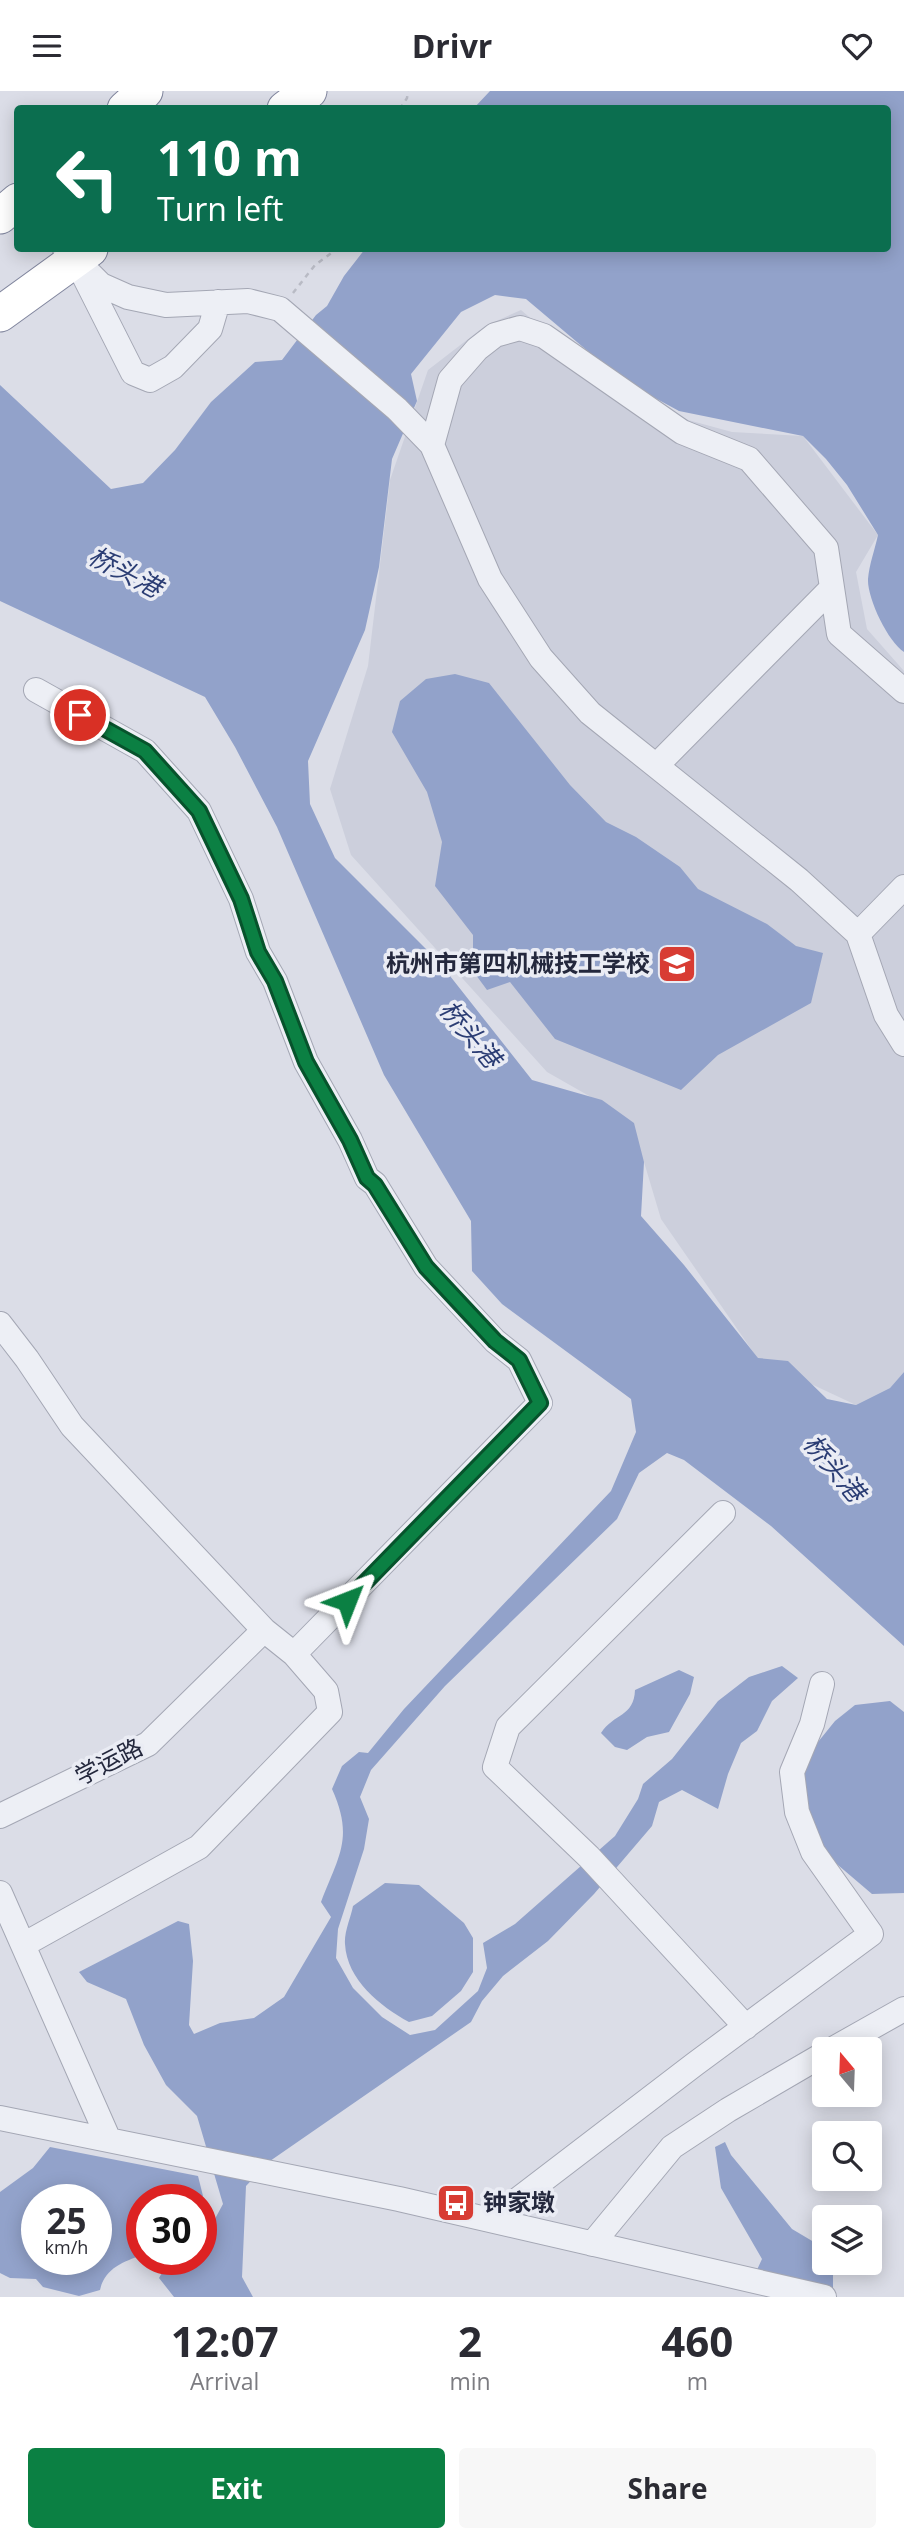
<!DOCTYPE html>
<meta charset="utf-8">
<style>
:root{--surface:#fff;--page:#f7f7f7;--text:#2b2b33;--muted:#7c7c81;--accent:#0b8043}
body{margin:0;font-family:"Open Sans","Noto Sans SC",sans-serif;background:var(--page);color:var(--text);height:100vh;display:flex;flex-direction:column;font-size:26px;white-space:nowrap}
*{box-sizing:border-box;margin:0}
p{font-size:23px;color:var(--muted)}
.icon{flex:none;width:38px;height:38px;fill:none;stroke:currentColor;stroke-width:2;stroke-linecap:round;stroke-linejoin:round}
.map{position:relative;height:2206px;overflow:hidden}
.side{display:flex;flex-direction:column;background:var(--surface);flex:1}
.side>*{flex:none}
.hud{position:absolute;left:14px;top:14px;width:877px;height:147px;border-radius:7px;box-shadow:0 4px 18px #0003;background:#0b6e4f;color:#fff;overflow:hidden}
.needle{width:46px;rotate:341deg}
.tools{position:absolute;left:812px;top:1946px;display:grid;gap:14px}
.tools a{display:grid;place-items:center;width:70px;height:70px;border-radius:7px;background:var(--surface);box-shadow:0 4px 18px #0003;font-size:35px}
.speed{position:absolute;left:21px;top:2093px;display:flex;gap:14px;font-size:35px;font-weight:700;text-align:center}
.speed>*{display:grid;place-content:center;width:91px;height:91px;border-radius:50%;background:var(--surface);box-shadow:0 4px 18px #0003;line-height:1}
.speed small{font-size:18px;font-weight:400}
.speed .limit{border:10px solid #d22;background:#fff;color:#111}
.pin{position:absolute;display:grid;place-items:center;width:60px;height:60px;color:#fff;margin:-30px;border:4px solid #fff;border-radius:50%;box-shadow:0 2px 7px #0007}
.me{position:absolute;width:77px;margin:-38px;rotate:45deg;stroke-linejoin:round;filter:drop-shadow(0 0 5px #0008)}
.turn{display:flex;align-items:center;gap:24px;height:147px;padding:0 28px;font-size:32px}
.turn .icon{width:91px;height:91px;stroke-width:2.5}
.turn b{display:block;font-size:49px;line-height:60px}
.eta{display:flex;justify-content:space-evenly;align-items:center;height:119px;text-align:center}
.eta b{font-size:42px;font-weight:700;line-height:49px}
.cta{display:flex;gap:14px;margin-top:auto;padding:14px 28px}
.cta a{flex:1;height:80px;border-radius:7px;background:var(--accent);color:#fff;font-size:28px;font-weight:700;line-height:80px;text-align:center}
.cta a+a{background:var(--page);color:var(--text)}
header{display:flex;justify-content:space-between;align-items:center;height:91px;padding:0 28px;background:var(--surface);font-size:32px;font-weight:700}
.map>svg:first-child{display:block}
.built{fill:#cccfdc}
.water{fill:#92a2ca;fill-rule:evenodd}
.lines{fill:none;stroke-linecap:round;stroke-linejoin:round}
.minor-casing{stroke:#a4a7b4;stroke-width:26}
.highway-casing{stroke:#81869e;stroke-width:37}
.path{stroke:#b9bbc5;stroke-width:2.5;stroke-dasharray:5 5;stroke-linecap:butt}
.minor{stroke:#edeff5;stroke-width:24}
.highway{stroke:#fff;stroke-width:35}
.route-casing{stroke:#07532c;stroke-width:18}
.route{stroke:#0b8043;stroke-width:12}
.labels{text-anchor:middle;stroke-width:7;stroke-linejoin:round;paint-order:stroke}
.poi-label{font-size:24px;font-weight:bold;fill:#24283d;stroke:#eaecf4;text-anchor:end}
.street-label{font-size:24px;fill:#24283d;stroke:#eaecf4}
.water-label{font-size:26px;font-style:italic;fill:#2b3d74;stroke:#eaecf4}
</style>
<header><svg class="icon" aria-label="menu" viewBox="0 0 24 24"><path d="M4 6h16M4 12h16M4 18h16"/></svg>Drivr<svg class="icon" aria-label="heart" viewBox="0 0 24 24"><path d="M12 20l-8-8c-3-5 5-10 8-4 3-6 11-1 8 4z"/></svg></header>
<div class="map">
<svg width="904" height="2206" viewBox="0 0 904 2206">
<rect width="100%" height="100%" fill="#dbdde7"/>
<path class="built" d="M521 219 584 273 688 329 732 341 803 345 878 444 856 481 867 538 904 580V1281L890 1297 856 1314 758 1268 661 1128 644 1071 619 1022 547 981 351 764 330 698 368 575 390 389 428 279 485 235Z"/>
<path class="water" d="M490 0H904V561C888 551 867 507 868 488 869 474 875 458 878 444L847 394 826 368 803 345 679 320 622 289 526 208 495 204 461 221 411 283 417 310 392 368 379 476 365 539 308 670 310 713 335 767 439 871 532 989 602 1009 634 1032 644 1071 641 1125 684 1174 758 1267 788 1270 827 1308 856 1314 890 1297 904 1281V1555L771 1435 684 1369 667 1362 639 1382 617 1428 445 1595 371 1679 360 1706 369 1728 364 1758 338 1838 336 1867 353 1897 382 1926 410 1944 435 1939 478 1900 487 1877 483 1852 515 1833 615 1745 638 1708 643 1693 672 1668 718 1610 749 1586 782 1575 798 1587 772 1610 757 1640 741 1652 728 1683 718 1718 682 1699 659 1711 652 1735 594 1803 548 1850 503 1885 482 1910 471 1931 270 2070 246 2095 242 2186 253 2206H174L159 2187 170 2168H201V2144L210 2137 223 2113 197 2025 166 1994 144 1954 126 1908 87 1891 79 1881 178 1830 189 1833 193 1870 189 1934 194 1943 220 1932 254 1927 284 1906 331 1826 321 1811C339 1764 354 1747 332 1698L342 1675 359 1661 368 1662 404 1618 611 1400 636 1341 631 1308 502 1213 472 1180 471 1130 384 984 277 736 235 656 205 606 0 510V294L111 398 143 392 175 359 211 311 255 271 282 269 316 224 327 215 344 185 365 158H887V18L474 17Z
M455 583 489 592 570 694 606 731 636 746 680 776 698 798 767 833 796 855 823 862 811 912 718 964 681 999 555 948 510 891 487 899 473 880V844L435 795 442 751 427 701 392 641 400 610 426 588Z
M679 1579 694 1586 690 1603 669 1641 647 1646 627 1659 615 1656 601 1642C614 1622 634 1626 635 1599Z
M890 1610 904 1621V1802L872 1803 825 1763 806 1730 802 1683 818 1651 835 1630 855 1614Z
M385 1792 419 1794 464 1832 473 1847V1881L461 1900 432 1925 409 1931C380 1915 347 1889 345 1853 344 1841 351 1826 353 1815Z
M725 2051 731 2064 792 2138 824 2157V2172H833V2202L756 2181 762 2168 721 2097 715 2056Z
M50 2056 198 2085 203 2105 199 2109H142V2164C123 2171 105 2177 100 2199L79 2205 43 2196 36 2188 10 2187 0 2182V2101L33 2077ZM37 2109H96V2168H37Z"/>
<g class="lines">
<g class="minor-casing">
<path id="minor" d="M65 158 101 194 128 206 166 214 248 210 280 218 397 318 432 354 490 488 541 567 590 622 799 789 858 843 886 924 904 953
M82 181 133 282 150 289 173 276 210 238 218 211
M432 354 450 289 477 258 495 244 520 237 544 245 682 341 749 368 826 457 839 543 904 600
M36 599 145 660 199 720 241 808 258 861 275 890 306 971 350 1049 367 1087 375 1093 426 1176 495 1250 519 1269 540 1312 294 1563
M657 674 832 497
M858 843 904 796
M0 1233 27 1268 72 1335 264 1539 294 1563 326 1600 330 1621 199 1756 23 1854
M723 1422 508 1636 495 1676 589 1766 746 1936
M0 1725 148 1653 264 1539
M0 1802 109 2049
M833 1958 904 1918
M0 2027 399 2108 824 2206
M491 2129 695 1973 871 1843 813 1761 797 1721 792 1681 812 1633 822 1593
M592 2153 672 2056 728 2019 824 1963"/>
</g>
<g class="highway-casing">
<path id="highway" d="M125 18 145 0
M285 18 309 0
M0 125 18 110
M0 223 90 158"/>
</g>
<path class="path" d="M400 18 407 7 408 0
M293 202 315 174 337 158"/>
<use href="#minor" class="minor"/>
<use href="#highway" class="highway"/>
</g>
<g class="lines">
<g class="route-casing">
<path id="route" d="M80 624 145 660 199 720 241 808 258 861 275 890 306 971 350 1049 367 1087 375 1094 426 1176 495 1250 519 1269 540 1312 347 1510"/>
</g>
<use href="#route" class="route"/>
</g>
<defs>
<g id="school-square" transform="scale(2.0125)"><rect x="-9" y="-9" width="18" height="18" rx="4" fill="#d83c33" stroke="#eaecf4"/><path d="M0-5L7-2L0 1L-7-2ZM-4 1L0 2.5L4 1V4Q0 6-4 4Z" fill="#fff"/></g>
<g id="bus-square" transform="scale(2.0125)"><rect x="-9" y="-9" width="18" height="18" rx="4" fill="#d83c33" stroke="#eaecf4"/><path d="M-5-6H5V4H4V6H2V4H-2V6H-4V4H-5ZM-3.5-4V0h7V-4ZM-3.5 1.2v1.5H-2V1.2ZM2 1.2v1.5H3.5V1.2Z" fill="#fff"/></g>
</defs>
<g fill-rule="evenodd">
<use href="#school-square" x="677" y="873"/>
<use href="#bus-square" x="456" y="2112"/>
</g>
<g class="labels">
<g class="poi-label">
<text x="650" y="881">杭州市第四机械技工学校</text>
<text x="483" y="2120" text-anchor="start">钟家墩</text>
</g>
<g class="street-label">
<text transform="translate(109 1671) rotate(-27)" y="8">学运路</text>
</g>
<g class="water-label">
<text transform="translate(125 481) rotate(28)" y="9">桥头港</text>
<text transform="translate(470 943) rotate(50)" y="9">桥头港</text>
<text transform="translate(834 1377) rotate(50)" y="9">桥头港</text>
</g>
</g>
</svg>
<div class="tools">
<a><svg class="needle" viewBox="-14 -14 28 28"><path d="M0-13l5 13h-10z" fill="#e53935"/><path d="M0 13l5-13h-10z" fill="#7c7c81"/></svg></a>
<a><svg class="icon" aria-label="search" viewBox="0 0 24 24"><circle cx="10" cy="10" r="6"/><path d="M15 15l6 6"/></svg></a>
<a><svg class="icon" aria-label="layers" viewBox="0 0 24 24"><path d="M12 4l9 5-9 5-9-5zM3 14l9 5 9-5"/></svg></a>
</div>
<div class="speed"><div>25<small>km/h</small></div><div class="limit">30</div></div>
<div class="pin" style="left:80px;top:624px;background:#d93025"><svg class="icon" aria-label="arrive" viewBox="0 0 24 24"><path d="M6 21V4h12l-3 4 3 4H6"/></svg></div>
<svg class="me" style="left:347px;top:1510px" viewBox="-20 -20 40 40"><path d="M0-17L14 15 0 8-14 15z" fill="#0b8043" stroke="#fff" stroke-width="4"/></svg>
<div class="hud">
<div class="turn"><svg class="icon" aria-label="left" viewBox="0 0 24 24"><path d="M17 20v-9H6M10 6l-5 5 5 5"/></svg><div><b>110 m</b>Turn left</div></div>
</div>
</div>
<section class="side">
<div class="eta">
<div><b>12:07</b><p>Arrival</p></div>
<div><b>2</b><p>min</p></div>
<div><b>460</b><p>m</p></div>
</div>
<div class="cta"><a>Exit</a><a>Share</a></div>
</section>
